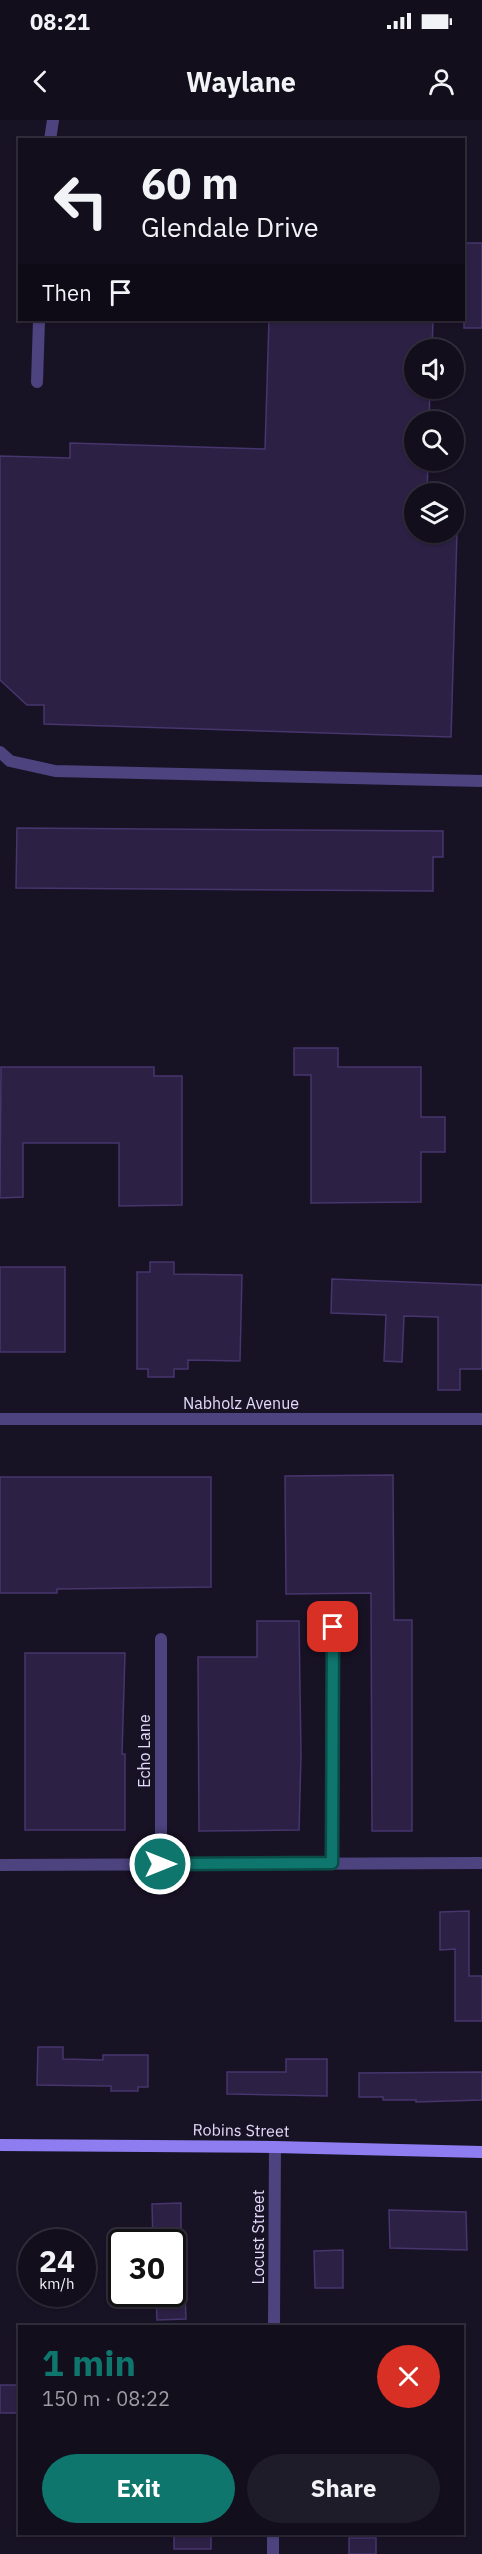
<!DOCTYPE html>
<meta charset="utf-8">
<style>
:root{--surface:#120e1c;--page:#1f1c29;--text:#f1f3f6;--muted:#9c9ca3;--line:#312e3b;--accent:#0f766e}
body{margin:0;font-family:"IBM Plex Sans",sans-serif;background:var(--page);color:var(--text);height:100vh;display:flex;flex-direction:column;font-size:22px;white-space:nowrap}
*{box-sizing:border-box;margin:0}
p{font-size:20px;color:var(--muted)}
.icon{flex:none;width:33px;height:33px;fill:none;stroke:currentColor;stroke-width:2;stroke-linecap:round;stroke-linejoin:round}
.map{position:relative;flex:1;overflow:hidden}
.panel{position:absolute;left:18px;top:2205px;width:446px;height:210px;display:flex;flex-direction:column;background:var(--surface);border-radius:0px;box-shadow:0 2px 4px #0004,0 0 0 2px var(--line)}
.panel>*{flex:none}
.banner{position:absolute;left:18px;top:18px;width:447px;height:183px;border-radius:0px;box-shadow:0 2px 4px #0004,0 0 0 2px var(--line);background:#120e1c;color:var(--text);overflow:hidden}
.fabs{position:absolute;left:404px;top:219px;display:grid;gap:12px}
.fabs a{display:grid;place-items:center;width:60px;height:60px;border-radius:50%;background:var(--surface);box-shadow:0 2px 4px #0004,0 0 0 2px var(--line);font-size:30px}
.speed{position:absolute;left:18px;top:2109px;display:flex;gap:12px;font-size:30px;font-weight:700;text-align:center}
.speed>*{display:grid;place-content:center;width:78px;height:78px;border-radius:50%;background:var(--surface);box-shadow:0 2px 4px #0004,0 0 0 2px var(--line);line-height:1}
.speed small{font-size:15px;font-weight:400}
.speed .limit{border:3px solid #111;border-radius:9px;background:#fff;color:#111}
.pin{position:absolute;display:grid;place-items:center;width:51px;height:51px;color:#fff;margin:-26px;border-radius:12px;box-shadow:0 3px 9px #0006}
.me{position:absolute;width:66px;margin:-33px;rotate:90deg;stroke-linejoin:round;filter:drop-shadow(0 0 4px #0008)}
.turn{display:flex;align-items:center;gap:21px;height:126px;padding:0 24px;font-size:27px}
.turn .icon{width:78px;height:78px;stroke-width:2.5}
.turn b{display:block;font-size:42px;line-height:51px}
.then{display:flex;align-items:center;height:57px;padding:0 24px;background:#0003;gap:12px;font-size:22px}
.round{display:grid;place-items:center;flex:none;width:63px;height:63px;border-radius:32px;background:var(--page)}
.head{display:flex;align-items:center;justify-content:space-between;height:102px;padding:0 24px}
h1{font-size:36px;font-weight:800;line-height:45px;color:var(--accent)}
.primary-button{display:flex;gap:12px;margin-top:auto;padding:12px 24px}
.primary-button a{flex:1;height:69px;border-radius:36px;background:var(--accent);color:#fff;font-size:24px;font-weight:800;line-height:69px;text-align:center}
.primary-button a+a{background:var(--page);color:var(--text)}
.status{display:flex;justify-content:space-between;align-items:center;height:42px;padding:0 30px;background:var(--surface);direction:ltr}
.status svg{height:16px;fill:currentColor}
header{display:flex;justify-content:space-between;align-items:center;height:78px;padding:0 24px;background:var(--surface);font-size:27px;font-weight:800}
.map>svg:first-child{display:block}
.building{fill:#2c2044;stroke:#47356d;stroke-width:1.5}
.lines{fill:none;stroke-linecap:round;stroke-linejoin:round}
.street{stroke:#4d437f;stroke-width:12}
.secondary{stroke:#8e7df0;stroke-width:12}
.route-casing{stroke:#0a4d48;stroke-width:15}
.route{stroke:#0f766e;stroke-width:10}
.labels{text-anchor:middle;stroke-width:6;stroke-linejoin:round;paint-order:stroke}
.street-label{font-size:16px;fill:#e2dafb;stroke:#181225}
</style>
<div class="status"><b>08:21</b><svg viewBox="0 0 49 12"><path d="M0 12V9h3v3zM5 12V6h3v6zM10 12V3h3v9zM15 12V0h3v12zM26 1h20v11H26zM47 4h2v5h-2z"/></svg></div>
<header><svg class="icon" aria-label="back" viewBox="0 0 24 24"><path d="M15 5l-7 7 7 7"/></svg>Waylane<svg class="icon" aria-label="person" viewBox="0 0 24 24"><circle cx="12" cy="8" r="4"/><path d="M4 21q1-7 8-7t8 7"/></svg></header>
<div class="map">
<svg width="482" height="2434" viewBox="0 0 482 2434">
<rect width="100%" height="100%" fill="#181225"/>
<path class="building" d="M464 123H482V208H464Z
M269 200H433L432 230H414V268H430L429 302H414V340H428L427 374H414V412H457L451 617 44 604V585H27L0 560V336L70 338V323L265 329Z
M17 708 443 711V737H433V771L16 768Z
M294 928H338V947H421V997H445V1032H421V1082L311 1083V955H294Z
M1 947H154V956H182V1085L119 1086V1023H23V1077L0 1078Z
M150 1142H174V1154L242 1155 240 1241 188 1240V1249H174V1257H148V1249H137V1152H150Z
M0 1147H65V1232H0Z
M332 1159 482 1165V1249H460V1270H438V1197L404 1196 402 1242 384 1241 386 1195 331 1193Z
M393 1355 394 1500H412V1711H372L371 1473 286 1474 285 1356Z
M0 1357H211V1467L57 1469V1473H0Z
M257 1501H299L301 1635 299 1710 199 1711 198 1537H257Z
M25 1533H125L122 1634H125V1710H25Z
M469 1791V1856H482V1901H455V1829L440 1830V1792Z
M38 1927H63V1939L103 1940V1935H148V1967H138V1971H111V1966H103L37 1965Z
M286 1939H327V1976L227 1974V1952H286Z
M482 1952V1980L416 1982V1980H383V1977H359V1953Z
M181 2083V2122H153L152 2084Z
M389 2090 466 2092 467 2130 390 2128Z
M343 2130V2168H315L314 2131Z
M156 2174H185L186 2199 157 2200Z
M0 2265H20V2293H0Z
M174 2414H211V2429H174Z
M349 2418H376V2434H349Z"/>
<g class="lines">
<path class="street" d="M50 20 53 0
M37 262 39 200
M0 632 10 641 55 651 482 661
M0 1299H482
M332 1743V1507
M161 1744V1519
M0 1745 482 1743
M274 2206 275 2027
M273 2434V2414"/>
<path class="secondary" d="M0 2025 275 2027 482 2032"/>
</g>
<g class="lines">
<g class="route-casing">
<path id="route" d="M160 1744 332 1743 333 1507"/>
</g>
<use href="#route" class="route"/>
</g>
<g class="labels">
<g class="street-label">
<text x="241" y="1289">Nabholz Avenue</text>
<text transform="translate(144 1631) rotate(-90)" y="6">Echo Lane</text>
<text transform="translate(241 2010) rotate(1)" y="6">Robins Street</text>
<text transform="translate(258 2117) rotate(-90)" y="6">Locust Street</text>
</g>
</g>
</svg>
<div class="fabs">
<a><svg class="icon" aria-label="sound" viewBox="0 0 24 24"><path d="M4 9h4l5-4v14l-5-4H4zM17 9q2 3 0 6"/></svg></a>
<a><svg class="icon" aria-label="search" viewBox="0 0 24 24"><circle cx="10" cy="10" r="6"/><path d="M15 15l6 6"/></svg></a>
<a><svg class="icon" aria-label="layers" viewBox="0 0 24 24"><path d="M12 4l9 5-9 5-9-5zM3 14l9 5 9-5"/></svg></a>
</div>
<div class="speed"><div>24<small>km/h</small></div><div class="limit">30</div></div>
<div class="pin" style="left:333px;top:1507px;background:#d93025"><svg class="icon" aria-label="arrive" viewBox="0 0 24 24"><path d="M6 21V4h12l-3 4 3 4H6"/></svg></div>
<svg class="me" style="left:160px;top:1744px" viewBox="-20 -20 40 40"><circle r="17" fill="#0f766e" stroke="#fff" stroke-width="3"/><path d="M0-11L8 9 0 5-8 9z" fill="#fff"/></svg>
<div class="banner">
<div class="turn"><svg class="icon" aria-label="left" viewBox="0 0 24 24"><path d="M17 20v-9H6M10 6l-5 5 5 5"/></svg><div><b>60 m</b>Glendale Drive</div></div>
<div class="then">Then<svg class="icon" aria-label="arrive" viewBox="0 0 24 24"><path d="M6 21V4h12l-3 4 3 4H6"/></svg></div>
</div>
<section class="panel">
<div class="head"><div><h1>1 min</h1><p>150 m · 08:22</p></div><a class="round" style="background:#d93025;color:#fff"><svg class="icon" aria-label="close" viewBox="0 0 24 24"><path d="M6 6l12 12M18 6L6 18"/></svg></a></div>
<div class="primary-button"><a>Exit</a><a>Share</a></div>
</section>
</div>
